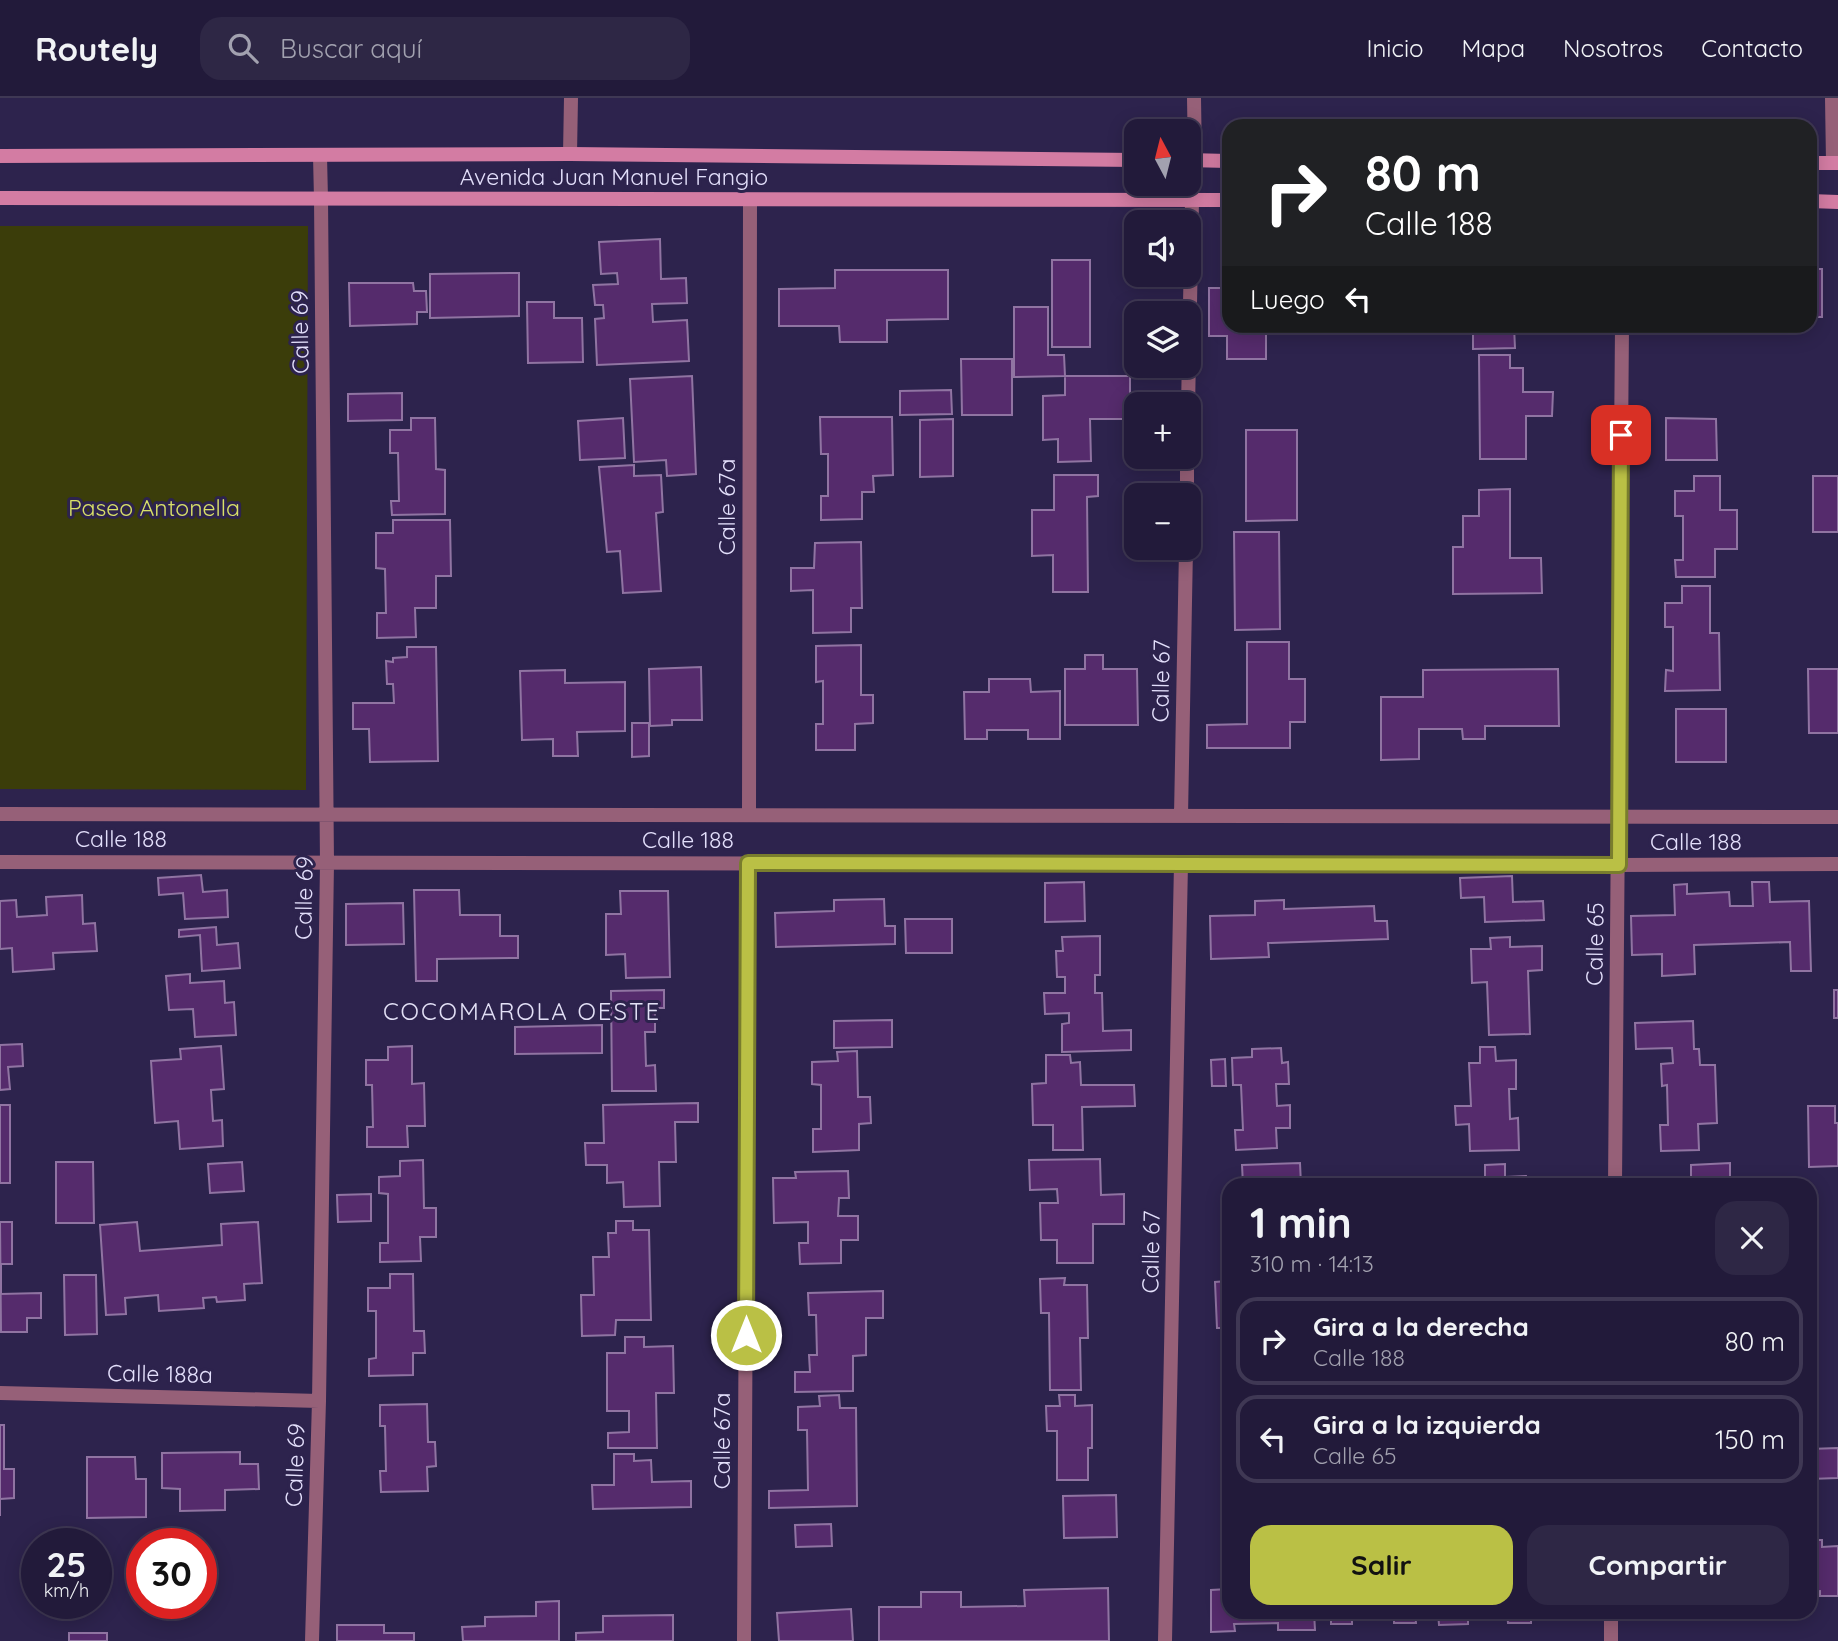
<!DOCTYPE html>
<html lang="es">
<meta charset="utf-8">
<style>
:root{--surface:#221a3a;--page:#2e2745;--text:#f1f3f6;--muted:#a2a1af;--line:#3f3854;--accent:#bac045}
body{margin:0;font-family:Quicksand,sans-serif;background:var(--page);color:var(--text);height:100vh;display:flex;flex-direction:column;font-size:26px;white-space:nowrap}
*{box-sizing:border-box;margin:0}
p{font-size:23px;color:var(--muted)}
.icon{flex:none;width:38px;height:38px;fill:none;stroke:currentColor;stroke-width:2;stroke-linecap:round;stroke-linejoin:round}
.map{position:relative;flex:1;overflow:hidden}
.drawer{position:absolute;left:1222px;top:1080px;width:595px;height:441px;display:flex;flex-direction:column;background:var(--surface);border-radius:21px;box-shadow:0 4px 18px #0003,0 0 0 2px var(--line)}
.drawer>*{flex:none}
.banner{position:absolute;left:1222px;top:21px;width:595px;height:214px;border-radius:21px;box-shadow:0 4px 18px #0003,0 0 0 2px var(--line);background:#202124;color:#fff;overflow:hidden}
.needle{width:46px;rotate:353deg}
.fabs{position:absolute;left:1124px;top:21px;display:grid;gap:14px}
.fabs a{display:grid;place-items:center;width:77px;height:77px;border-radius:14px;background:var(--surface);box-shadow:0 4px 18px #0003,0 0 0 2px var(--line);font-size:35px}
.speed{position:absolute;left:21px;top:1430px;display:flex;gap:14px;font-size:35px;font-weight:700;text-align:center}
.speed>*{display:grid;place-content:center;width:91px;height:91px;border-radius:50%;background:var(--surface);box-shadow:0 4px 18px #0003,0 0 0 2px var(--line);line-height:1}
.speed small{font-size:18px;font-weight:400}
.speed .limit{border:10px solid #d22;background:#fff;color:#111}
.pin{position:absolute;display:grid;place-items:center;width:60px;height:60px;color:#fff;margin:-30px;border-radius:14px;box-shadow:0 4px 10px #0006}
.me{position:absolute;width:77px;margin:-38px;rotate:0deg;stroke-linejoin:round;filter:drop-shadow(0 0 5px #0008)}
.turn{display:flex;align-items:center;gap:24px;height:147px;padding:0 28px;font-size:32px}
.turn .icon{width:91px;height:91px;stroke-width:2.5}
.turn b{display:block;font-size:49px;line-height:60px}
.then{display:flex;align-items:center;height:66px;padding:0 28px;background:#0003;gap:14px;font-size:26px}
.round{display:grid;place-items:center;flex:none;width:74px;height:74px;border-radius:21px;background:var(--page)}
.overview{display:flex;align-items:center;justify-content:space-between;height:119px;padding:0 28px}
h1{font-size:42px;font-weight:700;line-height:52px}
.button{display:flex;gap:14px;margin-top:auto;padding:14px 28px}
.button a{flex:1;height:80px;border-radius:21px;background:var(--accent);color:#111;font-size:28px;font-weight:700;line-height:80px;text-align:center}
.button a+a{background:var(--page);color:var(--text)}
ul{padding:0;list-style:none}
li{display:flex;align-items:center;gap:21px;height:88px;margin:0 14px 10px;padding:0 14px;border:4px solid var(--line);border-radius:21px}
li div{flex:1}
li b{display:block;font-size:26px}
li em{font-style:normal}
header{display:flex;align-items:center;gap:42px;box-sizing:border-box;height:98px;padding:0 35px;background:var(--surface);border-bottom:2px solid var(--line)}
header strong{font-size:33px}
nav{display:flex;gap:38px;margin-inline-start:auto;font-size:24px}
.search{width:490px;height:63px;background:var(--page);display:flex;align-items:center;gap:18px;box-sizing:border-box;padding:0 24px;border-radius:21px;color:var(--muted);font-size:26px}
.map>svg:first-child{display:block}
.green{fill:#3b3d0a}
.building{fill:#552b6c;stroke:#9074a2;stroke-width:2}
.lines{fill:none;stroke-linecap:round;stroke-linejoin:round}
.street{stroke:#966078;stroke-width:14}
.secondary{stroke:#d37ca3;stroke-width:14}
.route-casing{stroke:#797d2d;stroke-width:18}
.route{stroke:#bac045;stroke-width:12}
.labels{text-anchor:middle;stroke-width:6;stroke-linejoin:round;paint-order:stroke}
.street-label{font-size:23px;fill:#e3dffb;stroke:#2d234d}
.park-label{font-size:23px;fill:#d9e068;stroke:#2d234d}
.neighbourhood-label{font-size:24px;letter-spacing:2px;fill:#e3e0f6;stroke:#2d234d}
</style>
<header>
<strong>Routely</strong>
<div class="search"><svg class="icon" aria-label="search" viewBox="0 0 24 24"><circle cx="10" cy="10" r="6"/><path d="M15 15l6 6"/></svg>Buscar aquí</div>
<nav><a>Inicio</a><a>Mapa</a><a>Nosotros</a><a>Contacto</a></nav>
</header>
<div class="map">
<svg width="1838" height="1543" viewBox="0 0 1838 1543">
<rect width="100%" height="100%" fill="#2d234d"/>
<path class="green" d="M0 128H308L306 692 0 691Z"/>
<path class="building" d="M660 141 661 181 686 180 687 205 652 206 653 224 687 222 689 263 597 267 595 221 604 220 603 207H595L593 187 618 186 617 175 601 176 599 144Z
M1052 162H1090V249H1052Z
M1810 171H1822V219H1810Z
M835 172H948V221L887 222V244H840L839 228H779V191L835 190Z
M519 175V218L430 220V176Z
M349 185H413L414 193H426L427 214H417V226L350 228Z
M1209 190H1228V228H1266V261H1227V238H1209Z
M527 204H554V220H582L583 264 528 265Z
M1014 209H1048V257H1064L1065 278 1014 279Z
M1473 228H1514L1515 250 1473 251Z
M1638 228H1694V229H1638Z
M1479 257H1510V270H1523V294H1553L1552 318H1526V361H1480Z
M961 261H1012V317H962Z
M692 278 696 376 667 378 666 362 634 364 630 281Z
M1065 278H1130V321H1090L1091 363 1058 364V341L1043 342V298L1065 297Z
M951 292 952 316 900 317V293Z
M402 295V322L348 323V296Z
M820 319H892L893 377 873 378 874 394H862V421L821 422V398H828V356H821Z
M411 320H435L436 371 445 372V416L392 417 391 403H399L398 355H390V332H411Z
M623 320 625 360 580 362 578 323Z
M1666 320 1716 321 1717 362H1666Z
M953 321V378L920 379V322Z
M1246 332H1297V422L1246 423Z
M634 367V378L661 377 663 414 656 415 661 493 623 495 620 453 607 454 599 369Z
M1054 377H1098V398L1087 399 1088 494H1053V457L1032 458V412H1054Z
M1694 378H1720V412H1737V451H1715V479H1676L1675 462H1683V418H1675V393H1694Z
M1813 378H1838V434H1813Z
M1510 391V460H1541L1542 495 1453 496V449H1463V418H1479V392Z
M393 422H450L451 478H436V510H415L416 539 377 540V515H386L385 471 376 470V435H393Z
M1234 434H1279L1280 531 1235 532Z
M861 444 862 510H851V534L813 535V492L791 493V470H814L815 445Z
M1682 488H1710V535H1719L1720 592 1665 593 1666 572 1673 573V529H1665V505H1682Z
M1247 544H1289V581H1305V624H1290V650H1207V627L1247 626Z
M861 547V597H873V625L855 626V652H816V626H823V583L816 584V548Z
M407 549H436L438 663 370 664 369 631H353V605H394L393 586H387L386 563 393 564V560L407 559Z
M1085 557H1103V571H1137L1138 627H1065V571H1085Z
M701 569 702 622H672V627L650 628 649 571Z
M1558 571 1559 628H1485V641H1463L1462 631H1419V661L1381 662V599H1423V572Z
M1808 571H1838V635H1809Z
M565 572V585L625 584V633L577 634 578 658H553V641L522 642 520 573Z
M989 581H1030L1031 594 1060 593V641H1028V632H987V641H965L964 594H989Z
M1676 611H1726V664H1676Z
M632 625H649V658L632 659Z
M201 777 203 794 227 792 228 819 185 821 183 795 159 797 158 780Z
M1512 778 1513 804 1543 803 1544 822 1485 824 1484 799 1461 800 1460 780Z
M1084 784 1085 823 1045 824V785Z
M1752 784H1769L1770 804 1809 803 1811 873H1791L1790 844 1694 847 1695 876 1662 878V856L1632 857 1631 818 1675 817 1674 787 1687 786V796L1729 794 1730 808H1753Z
M414 792H459L460 817H500V838H518V860L437 861V883H416Z
M620 793H668L670 879 626 880 625 856 606 857V816H621Z
M82 797 83 826 95 825 97 853 53 855 54 871 13 874 12 850 0 851V803L16 802 17 819 47 817 46 799Z
M884 801 885 828H895V846L776 849 775 815 834 813V802Z
M1284 802V811L1374 808 1375 823H1387L1388 841 1268 845 1269 859 1211 861 1210 818 1255 817V803Z
M403 805 404 846 346 847V806Z
M905 821H952V855H906Z
M216 829 217 847 238 845 240 870 202 873 200 837 179 839V832Z
M1100 838V877H1095V895H1102L1103 933 1131 932V952L1062 954V926L1069 925V915L1045 916 1044 895H1065V879H1057L1056 853H1063L1062 839Z
M1510 839V849L1542 848V872L1528 873 1530 936 1489 937 1487 884 1472 885 1471 851H1491L1490 840Z
M190 876V885L224 883 225 905 234 904 236 937 195 939 193 911 169 912 166 878Z
M664 892V910H655V934H645L646 968 655 967 656 993H612L611 893Z
M1834 892H1838V920H1834Z
M892 922V949L834 950V923Z
M1693 923 1694 951H1699L1700 967H1715L1717 1025 1698 1026 1699 1052 1661 1053 1660 1027H1668L1667 987 1662 988 1661 966 1673 965 1672 950 1636 951 1635 925Z
M602 927V955L515 956V929Z
M22 946 23 968 8 969 10 991 0 992V947Z
M221 948 224 991 211 992 213 1023 222 1022 223 1048 180 1051 178 1023 155 1025 151 963 181 961 180 951Z
M412 948V986L424 985 425 1028H407L408 1049H367V1029H373L372 987H366V962H388V949Z
M1480 949H1495L1496 963 1516 962V991H1509L1510 1021 1518 1020 1519 1052 1470 1053 1469 1026 1456 1027 1455 1008H1471L1469 965H1480Z
M1281 950 1282 965 1288 964 1289 986H1276L1277 1008 1290 1007V1030H1276L1277 1050 1236 1052 1235 1032H1243L1241 987H1233L1232 960 1252 959V951Z
M857 953 858 999H870L871 1025 859 1026V1052L813 1054V1031H821V987L812 986V964L838 963 837 954Z
M1046 957H1070L1071 965 1080 964 1081 987H1134L1135 1008 1082 1009 1083 1052H1053V1027H1033L1032 986 1046 985Z
M1225 961 1226 988H1212L1211 962Z
M698 1005V1024H675L676 1064H659L660 1108 624 1109 623 1084 607 1085V1067H586L585 1045H604L603 1007Z
M0 1007H10V1085H0Z
M1808 1008H1835V1025H1838V1068L1809 1069Z
M1100 1061 1101 1097 1124 1096V1126H1093V1165H1057V1142H1041L1040 1105H1058L1057 1091 1030 1092 1029 1062Z
M423 1062 424 1110H436V1139H420L421 1163 380 1164V1145H388V1096L379 1095V1079L400 1078V1063Z
M56 1064H93L94 1125H56Z
M242 1064 244 1093 210 1095 208 1066Z
M1300 1065 1301 1087H1243L1242 1067Z
M1730 1065V1087H1669V1081L1691 1080V1067Z
M1505 1066V1079L1526 1078 1527 1087H1471V1082H1485V1067Z
M848 1073 849 1100H839L838 1118H858V1142H841V1165L800 1166 799 1145H808V1124L774 1125 773 1080H796L795 1074Z
M371 1096V1123L338 1124 337 1097Z
M616 1123H633V1132H649L651 1222H616L615 1237 582 1238 581 1197H594L593 1159H609L608 1135H616Z
M0 1124H12V1166H1V1196L41 1195V1220H27V1234H1Z
M137 1124 140 1153 222 1147 221 1126 258 1124 262 1185 244 1186 245 1202 217 1204 216 1199 203 1200 204 1210 159 1213 158 1197 125 1200 126 1216 106 1217 100 1127Z
M390 1176H413L414 1233H424L425 1255H413V1277L369 1278V1261L376 1260V1213H368V1190H390Z
M64 1177H96L97 1236 65 1237Z
M1065 1180 1064 1187H1087L1088 1240H1080L1081 1292H1050L1049 1215H1041L1040 1181Z
M1228 1183V1230H1217L1215 1184Z
M883 1193V1220H866V1257L853 1258V1293L795 1294V1274H810L809 1257H817L816 1217H809L808 1195Z
M625 1239H644V1249L673 1248 674 1295H656L657 1350H608V1335L629 1334V1313H607V1255H625Z
M839 1297 840 1310H856L857 1408 769 1410V1393L808 1392 807 1332H798V1309L820 1308 819 1298Z
M1059 1297H1075V1308L1092 1307V1350H1088V1382H1057V1333H1047L1046 1308H1060Z
M427 1306 428 1344H435L436 1368 427 1369 428 1393 381 1394 380 1373H386L385 1328H380V1307Z
M0 1327H4V1371H14V1400L0 1401V1418Z
M1838 1350V1380L1810 1381V1351Z
M240 1354V1366H258L259 1391 225 1392V1412L180 1413V1391L162 1390V1355Z
M614 1356H634V1363L651 1362 652 1384 691 1383V1409L593 1411 592 1387H614Z
M87 1359H135L136 1381H146V1419L87 1420Z
M1116 1397 1117 1439 1064 1440 1063 1398Z
M831 1426 832 1448 796 1449 795 1427Z
M1810 1442H1822V1449L1838 1448V1498H1820V1493L1810 1494Z
M1108 1490 1109 1543H879V1509H921V1494H961V1509L1025 1508 1024 1492Z
M1228 1491V1514H1314L1315 1532H1278V1525L1234 1526 1235 1533 1211 1534V1492Z
M559 1503V1543H463L462 1529 485 1528V1519L536 1518V1504Z
M851 1511 853 1543H779L777 1515Z
M1331 1514H1415L1416 1525H1394V1518L1352 1519V1526H1331Z
M1438 1514H1504L1468 1515V1526L1439 1527Z
M1507 1514H1531V1525H1508Z
M673 1517V1543H576V1535L603 1534V1518Z
M337 1527H384V1535H414V1543H337Z
M69 1535H107V1543H69Z"/>
<g class="lines">
<path class="street" d="M1194 0 1195 62
M1832 0 1833 65
M570 56 571 0
M1188 310 1192 102
M1187 397V359
M0 716 1838 719
M749 717 750 102
M1181 718 1186 450
M0 764 1619 767 1838 766
M1615 1087 1622 228
M0 1295 319 1303
M312 1543 319 1303 327 765 321 101 320 58
M744 1543 748 765
M1165 1543 1181 766
M1611 1543V1514"/>
<path class="secondary" d="M0 58 570 56 1136 62
M1188 62 1228 63
M1810 65H1838
M0 100 1228 102
M1810 103 1838 104"/>
</g>
<g class="lines">
<g class="route-casing">
<path id="route" d="M746 1237 748 765 1619 767 1621 337"/>
</g>
<use href="#route" class="route"/>
</g>
<g class="labels">
<g class="street-label">
<text x="614" y="87">Avenida Juan Manuel Fangio</text>
<text transform="translate(300 234) rotate(-91)" y="8">Calle 69</text>
<text transform="translate(727 409) rotate(-90)" y="8">Calle 67a</text>
<text transform="translate(1161 583) rotate(-89)" y="8">Calle 67</text>
<text x="121" y="749">Calle 188</text>
<text x="688" y="750">Calle 188</text>
<text x="1696" y="752">Calle 188</text>
<text transform="translate(304 800) rotate(-89)" y="8">Calle 69</text>
<text transform="translate(1595 846) rotate(-89)" y="8">Calle 65</text>
<text transform="translate(1151 1154) rotate(-89)" y="8">Calle 67</text>
<text transform="translate(160 1276) rotate(1)" y="8">Calle 188a</text>
<text transform="translate(722 1343) rotate(-90)" y="8">Calle 67a</text>
<text transform="translate(295 1367) rotate(-88)" y="8">Calle 69</text>
</g>
<g class="park-label">
<text x="154" y="418">Paseo Antonella</text>
</g>
<g class="neighbourhood-label">
<text x="522" y="922">COCOMAROLA OESTE</text>
</g>
</g>
</svg>
<div class="fabs">
<a><svg class="needle" viewBox="-14 -14 28 28"><path d="M0-13l5 13h-10z" fill="#e53935"/><path d="M0 13l5-13h-10z" fill="#a2a1af"/></svg></a>
<a><svg class="icon" aria-label="sound" viewBox="0 0 24 24"><path d="M4 9h4l5-4v14l-5-4H4zM17 9q2 3 0 6"/></svg></a>
<a><svg class="icon" aria-label="layers" viewBox="0 0 24 24"><path d="M12 4l9 5-9 5-9-5zM3 14l9 5 9-5"/></svg></a>
<a>+</a>
<a>−</a>
</div>
<div class="speed"><div>25<small>km/h</small></div><div class="limit">30</div></div>
<div class="pin" style="left:1621px;top:337px;background:#d93025"><svg class="icon" aria-label="arrive" viewBox="0 0 24 24"><path d="M6 21V4h12l-3 4 3 4H6"/></svg></div>
<svg class="me" style="left:746px;top:1237px" viewBox="-20 -20 40 40"><circle r="17" fill="#bac045" stroke="#fff" stroke-width="3"/><path d="M0-11L8 9 0 5-8 9z" fill="#fff"/></svg>
<div class="banner">
<div class="turn"><svg class="icon" aria-label="right" viewBox="0 0 24 24"><path d="M7 20v-9h11M14 6l5 5-5 5"/></svg><div><b>80 m</b>Calle 188</div></div>
<div class="then">Luego<svg class="icon" aria-label="left" viewBox="0 0 24 24"><path d="M17 20v-9H6M10 6l-5 5 5 5"/></svg></div>
</div>
<section class="drawer">
<div class="overview"><div><h1>1 min</h1><p>310 m · 14:13</p></div><a class="round"><svg class="icon" aria-label="close" viewBox="0 0 24 24"><path d="M6 6l12 12M18 6L6 18"/></svg></a></div>
<ul>
<li><svg class="icon" aria-label="right" viewBox="0 0 24 24"><path d="M7 20v-9h11M14 6l5 5-5 5"/></svg><div><b>Gira a la derecha</b><p>Calle 188</p></div><em>80 m</em></li>
<li><svg class="icon" aria-label="left" viewBox="0 0 24 24"><path d="M17 20v-9H6M10 6l-5 5 5 5"/></svg><div><b>Gira a la izquierda</b><p>Calle 65</p></div><em>150 m</em></li>
</ul>
<div class="button"><a>Salir</a><a>Compartir</a></div>
</section>
</div>
